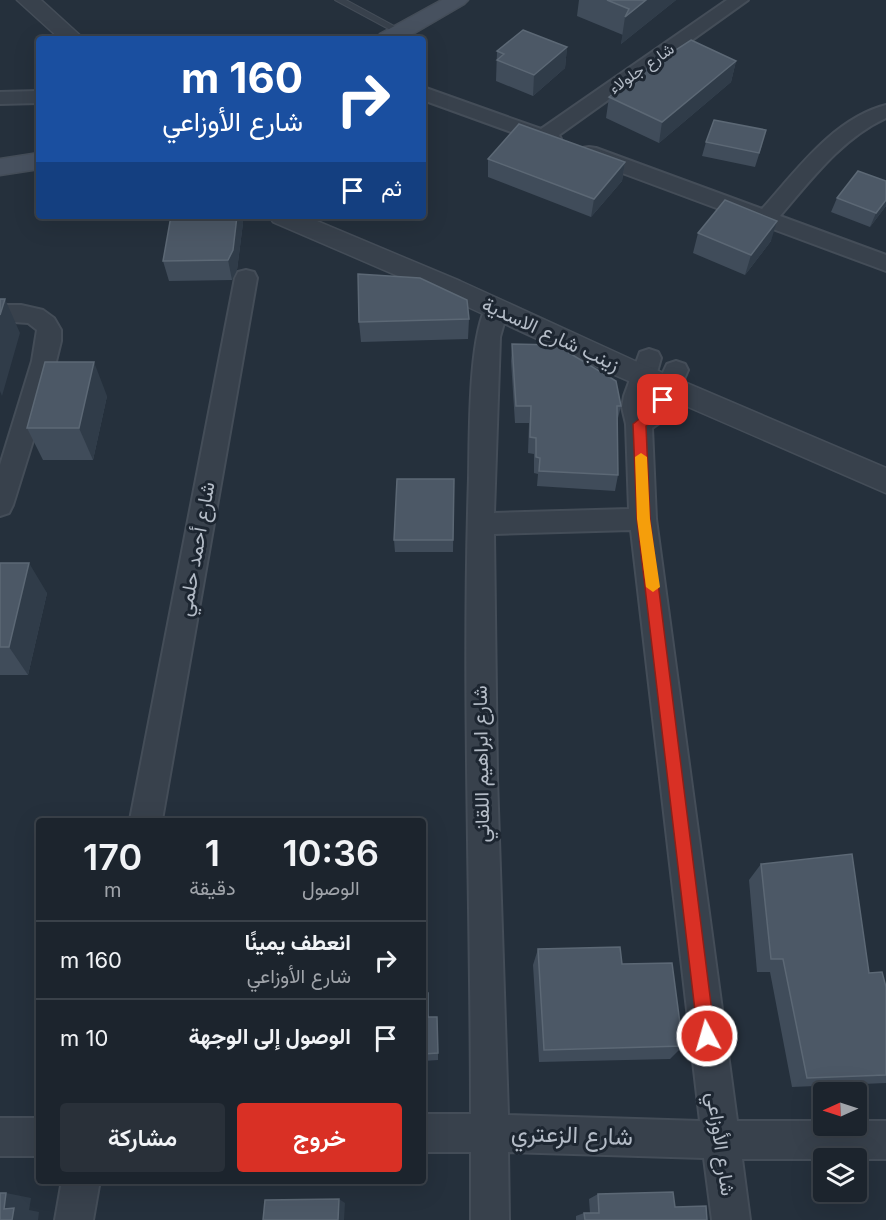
<!DOCTYPE html>
<html lang="ar">
<meta charset="utf-8">
<style>
:root{--surface:#1c242d;--page:#293039;--text:#f1f3f6;--muted:#a0a4aa;--line:#3a4149;--accent:#d93025}
body{margin:0;font-family:Inter,Vazirmatn,sans-serif;background:var(--page);color:var(--text);direction:rtl;height:100vh;display:flex;flex-direction:column;font-size:22px;white-space:nowrap}
*{box-sizing:border-box;margin:0}
p{font-size:20px;color:var(--muted)}
.icon{flex:none;width:33px;height:33px;fill:none;stroke:currentColor;stroke-width:2;stroke-linecap:round;stroke-linejoin:round}
.map{position:relative;flex:1;overflow:hidden;direction:ltr}
.sheet{position:absolute;left:36px;top:818px;width:390px;height:366px;display:flex;flex-direction:column;background:var(--surface);border-radius:6px;box-shadow:0 6px 24px #0002,0 0 0 2px var(--line);direction:rtl}
.sheet>*{flex:none}
.banner{position:absolute;left:36px;top:36px;width:390px;height:183px;border-radius:6px;box-shadow:0 6px 24px #0002,0 0 0 2px var(--line);direction:rtl;background:#1a4fa0;color:#fff;overflow:hidden}
.needle{width:39px;rotate:267deg}
.tools{position:absolute;left:813px;top:1082px;display:grid;gap:12px}
.tools a{display:grid;place-items:center;width:54px;height:54px;border-radius:6px;background:var(--surface);box-shadow:0 6px 24px #0002,0 0 0 2px var(--line);font-size:30px}
.pin{position:absolute;display:grid;place-items:center;width:51px;height:51px;color:#fff;margin:-26px;border-radius:12px;box-shadow:0 3px 9px #0006}
.me{position:absolute;width:66px;margin:-33px;rotate:354deg;stroke-linejoin:round;filter:drop-shadow(0 0 4px #0008)}
.turn{display:flex;align-items:center;gap:21px;height:126px;padding:0 24px;font-size:27px}
.turn .icon{width:78px;height:78px;stroke-width:2.5}
.turn b{display:block;font-size:42px;line-height:51px}
.then{display:flex;align-items:center;height:57px;padding:0 24px;background:#0003;gap:12px;font-size:22px}
.eta{display:flex;justify-content:space-evenly;align-items:center;height:102px;text-align:center}
.eta b{font-size:36px;font-weight:600;line-height:42px}
.cta{display:flex;gap:12px;margin-top:auto;padding:12px 24px}
.cta a{flex:1;height:69px;border-radius:6px;background:var(--accent);color:#fff;font-size:24px;font-weight:600;line-height:69px;text-align:center}
.cta a+a{background:var(--page);color:var(--text)}
ul{padding:0;list-style:none}
li{display:flex;align-items:center;gap:18px;height:78px;padding:0 24px;border-top:2px solid var(--line)}
li div{flex:1}
li b{display:block;font-size:22px}
li em{font-style:normal}
.map>svg:first-child{display:block}
.lines{fill:none;stroke-linecap:round;stroke-linejoin:round}
.service-casing{stroke:#444d58;stroke-width:2}
.minor-casing{stroke:#444d58;stroke-width:4}
.tertiary-casing{stroke:#444d58;stroke-width:3}
.secondary-casing{stroke:#444d58;stroke-width:3}
.service{fill:#38414c;fill-rule:evenodd}
.minor{fill:#38414c;fill-rule:evenodd}
.tertiary{fill:#38414c;fill-rule:evenodd}
.secondary{fill:#47515f;fill-rule:evenodd}
.wall{fill:#404c5a}
.shaded-wall{fill:#303c49}
.building{fill:#4c5866;stroke:#5c6875;stroke-width:1.5}
.route{fill:#d93025;stroke:#8d1f18;stroke-width:1.5}
.slow{fill:#f59e0b}
.labels{text-anchor:middle;stroke-width:6;stroke-linejoin:round;paint-order:stroke}
.far-street-label{font-size:16px;fill:#b4bcc7;stroke:#1d2631}
.street-label{font-size:20px;fill:#b4bcc7;stroke:#1d2631}
.near-street-label{font-size:24px;fill:#b4bcc7;stroke:#1d2631}
</style>
<div class="map">
<svg width="886" height="1220" viewBox="0 0 886 1220">
<rect width="100%" height="100%" fill="#25303c"/>
<g class="lines">
<g class="service-casing">
<path id="service" d="M335 0H346L405 32 398 34Z"/>
</g>
<g class="minor-casing">
<path id="minor" d="M727 0H748L559 135 561 139 558 143 551 145 536 141 423 100V87L541 129Z
M39 91V103L0 104V92Z
M886 105V118C842 138 811 180 780 216L886 255V271L582 158 579 153 582 148 589 147 596 148 762 209C796 171 834 118 886 105Z
M246 270 254 272 257 278 162 820H130L235 278 238 272Z
M496 301 504 303 508 309 500 337 494 513 629 509 626 424 622 407 624 396 640 352 649 349 658 352 661 358 648 405 667 364 676 361 685 364 688 370 668 417 652 428 656 519 737 1121H824V1125H856V1121H886V1159H742L750 1220H712L704 1158 508 1152 509 1220H471V1152H423V1114H471C471 902 462 690 469 478 470 437 468 336 488 303ZM631 530 700 1121 508 1115 497 778 494 534Z
M0 305H21L43 310 54 318 61 330V341L50 386 13 505 9 513 0 516V465L32 361 37 330 28 323 0 321Z
M0 1118H39V1156H0Z
M62 1180H100L93 1220H55Z"/>
</g>
<g class="tertiary-casing">
<path id="tertiary" d="M17 0H41L84 39H60Z
M269 216H305L460 281 635 361 886 468V493L615 375 442 295 273 222Z"/>
</g>
<g class="secondary-casing">
<path id="secondary" d="M442 0H468L464 4 404 39H377L380 34Z
M39 153V169L0 175V159Z"/>
</g>
<use href="#service" class="service"/>
<use href="#minor" class="minor"/>
<use href="#tertiary" class="tertiary"/>
<use href="#secondary" class="secondary"/>
</g>
<path class="wall" d="M579 0H676L621 44 623 35 577 16Z
M567 47 565 68 533 96 496 81 497 51Z
M736 61 731 82 659 143 606 118 609 97Z
M706 142 762 145 755 167 702 156Z
M488 159 625 162 622 181 591 217 488 177Z
M886 181V206L870 227 831 212 837 198Z
M171 216H241L243 223 237 270 232 280 169 281 163 261Z
M698 233 771 241 745 275 693 253Z
M469 319 468 339 361 342 359 322Z
M512 344 621 406 617 422 618 475 615 491 537 486 538 474 534 473V454L528 453 529 423H515L511 361Z
M107 396 93 460H43L27 428Z
M454 479 453 552H395L394 540Z
M0 563 47 593 28 675H0Z
M761 864 869 973 886 987V1083L792 1087 770 972H757L749 880Z
M538 949 622 964 683 1046 670 1059 539 1062 533 965Z
M423 993 438 1053V1060L423 1061Z
M598 1194 675 1207 707 1220H576V1216L584 1213H590L589 1199Z"/>
<path class="shaded-wall" d="M646 0H676L621 44 625 17Z
M567 47 565 68 533 96 534 75Z
M736 61 731 82 659 143 662 122Z
M625 162 622 181 591 217 594 199Z
M886 200V206L870 227 876 213Z
M237 216H241L243 223 237 270 232 280 228 260Z
M777 221 771 241 745 275 751 255Z
M5 299 20 333 2 396 0 391V315Z
M94 362 107 396 93 460 79 428Z
M29 563 47 593 28 675 9 647Z
M6 1193 31 1198 29 1210 39 1212 38 1220H12L4 1209Z
M339 1199 345 1203 344 1220H338Z"/>
<path class="building" d="M607 0H646L625 17 629 9Z
M523 30 567 47 534 75 497 60 504 54 497 51Z
M691 40 736 61 662 122 609 97 637 75Z
M714 120 766 130 759 153 706 142Z
M519 124 625 162 594 199 488 159Z
M858 171 886 181V200L876 213 837 198Z
M725 200 777 221 751 255 698 233Z
M171 216H237L233 250 228 260 163 261Z
M358 274 420 278 467 300 469 319 359 322Z
M0 299H5L0 315Z
M512 344 556 345 616 381 621 406H617L618 475 539 471 540 458 536 457V438L530 437 531 406H516Z
M45 362H94L79 428H27Z
M397 479H454L453 540H394Z
M0 563H29L9 647H0Z
M852 854 869 973 882 972 886 987V1075L807 1078 783 959H771L761 864Z
M620 947 622 964 672 963 683 1046 544 1050 538 949Z
M423 993H428V1017H437L438 1053 423 1054Z
M673 1192 675 1207 706 1206 707 1220H585L584 1213H599L598 1194Z
M0 1193H6L4 1209 14 1208 12 1220H0Z
M339 1199 338 1220H263L265 1200Z"/>
<path class="route" d="M663 396 669 400 663 413 646 426 650 519 715 1036 713 1042 707 1044 701 1042 698 1036 637 519 633 424 654 407 658 397Z"/>
<path class="slow" d="M641 453 647 457 650 519 660 587 653 592 646 587 637 519 635 457Z"/>
<g class="labels">
<g class="far-street-label">
<text transform="translate(641 68) rotate(-35)" y="6">شارع جلولاء</text>
</g>
<g class="street-label">
<text transform="translate(551 334) rotate(25)" y="7">زينب شارع الاسدية</text>
<text transform="translate(196 549) rotate(-80)" y="7">شارع أحمد حلمي</text>
<text transform="translate(481 764) rotate(-91)" y="7">شارع ابراهيم اللقاني</text>
<text transform="translate(721 1144) rotate(82)" y="7">شارع الأوزاعي</text>
</g>
<g class="near-street-label">
<text transform="translate(572 1135) rotate(2)" y="8">شارع الزعتري</text>
</g>
</g>
</svg>
<div class="tools">
<a><svg class="needle" viewBox="-14 -14 28 28"><path d="M0-13l5 13h-10z" fill="#e53935"/><path d="M0 13l5-13h-10z" fill="#a0a4aa"/></svg></a>
<a><svg class="icon" aria-label="layers" viewBox="0 0 24 24"><path d="M12 4l9 5-9 5-9-5zM3 14l9 5 9-5"/></svg></a>
</div>
<div class="pin" style="left:663px;top:400px;background:#d93025"><svg class="icon" aria-label="arrive" viewBox="0 0 24 24"><path d="M6 21V4h12l-3 4 3 4H6"/></svg></div>
<svg class="me" style="left:707px;top:1036px" viewBox="-20 -20 40 40"><circle r="17" fill="#d93025" stroke="#fff" stroke-width="3"/><path d="M0-11L8 9 0 5-8 9z" fill="#fff"/></svg>
<div class="banner">
<div class="turn"><svg class="icon" aria-label="right" viewBox="0 0 24 24"><path d="M7 20v-9h11M14 6l5 5-5 5"/></svg><div><b>160 m</b>شارع الأوزاعي</div></div>
<div class="then">ثم<svg class="icon" aria-label="arrive" viewBox="0 0 24 24"><path d="M6 21V4h12l-3 4 3 4H6"/></svg></div>
</div>
<section class="sheet">
<div class="eta">
<div><b>10:36</b><p>الوصول</p></div>
<div><b>1</b><p>دقيقة</p></div>
<div><b>170</b><p>m</p></div>
</div>
<ul>
<li><svg class="icon" aria-label="right" viewBox="0 0 24 24"><path d="M7 20v-9h11M14 6l5 5-5 5"/></svg><div><b>انعطف يمينًا</b><p>شارع الأوزاعي</p></div><em>160 m</em></li>
<li><svg class="icon" aria-label="arrive" viewBox="0 0 24 24"><path d="M6 21V4h12l-3 4 3 4H6"/></svg><div><b>الوصول إلى الوجهة</b></div><em>10 m</em></li>
</ul>
<div class="cta"><a>خروج</a><a>مشاركة</a></div>
</section>
</div>
